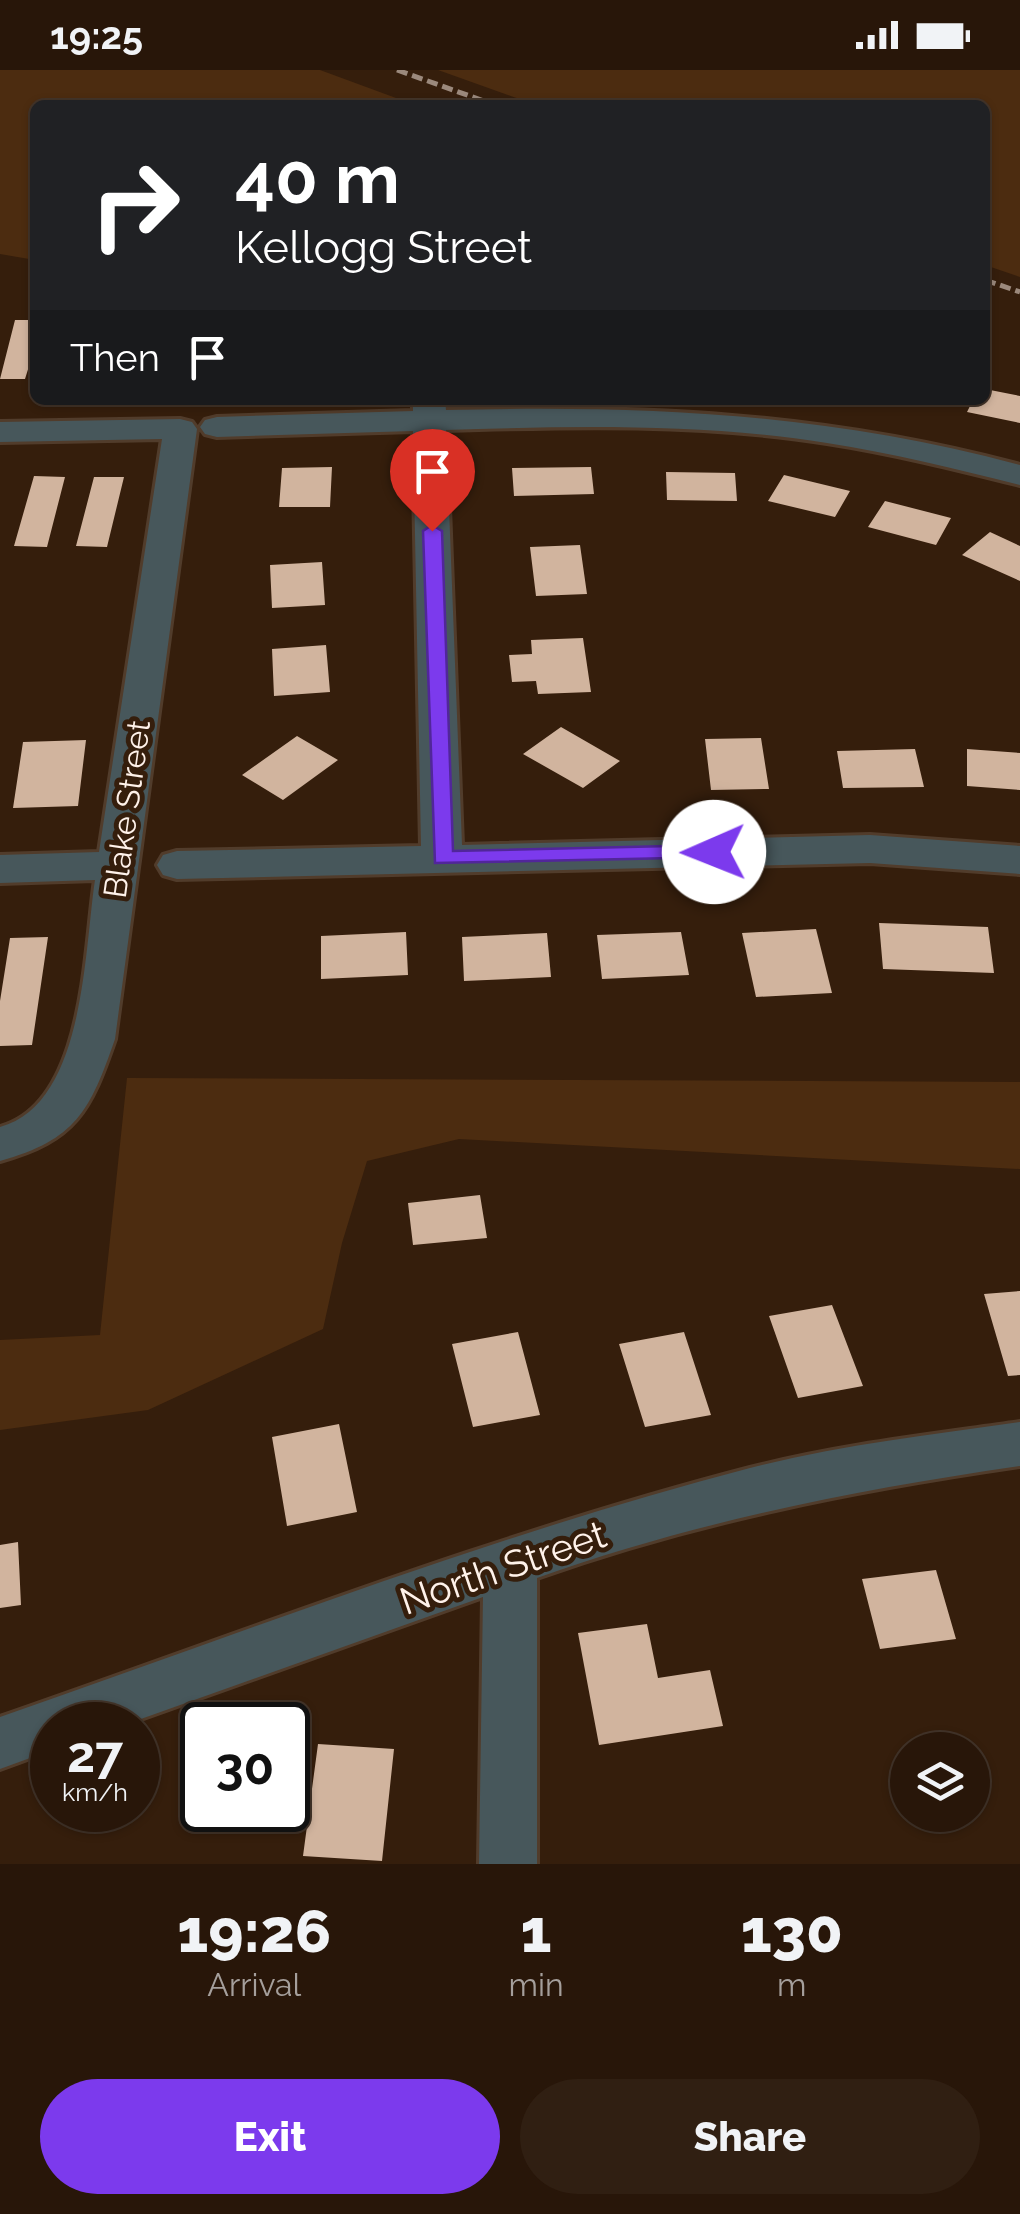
<!DOCTYPE html>
<style>
:root{--surface:#281609;--page:#301f12;--text:#f1f3f6;--muted:#a59f9c;--line:#44352a;--accent:#7c3aed}
body{margin:0;font-family:Raleway,sans-serif;background:var(--page);color:var(--text);height:100vh;display:flex;flex-direction:column;font-size:38px;white-space:nowrap}
*{box-sizing:border-box;margin:0}
p{font-size:32px;color:var(--muted)}
.icon{flex:none;width:55px;height:55px;fill:none;stroke:currentColor;stroke-width:2;stroke-linecap:round;stroke-linejoin:round}
.map{position:relative;height:1794px;overflow:hidden}
.side{display:flex;flex-direction:column;background:var(--surface);flex:1}
.side>*{flex:none}
.hud{position:absolute;left:30px;top:30px;width:960px;height:305px;border-radius:15px;box-shadow:0 2px 8px #0004,0 0 0 2px var(--line);background:#202124;color:#fff;overflow:hidden}
.tools{position:absolute;left:890px;top:1662px;display:grid;gap:20px}
.tools a{display:grid;place-items:center;width:100px;height:100px;border-radius:50%;background:var(--surface);box-shadow:0 2px 8px #0004,0 0 0 2px var(--line);font-size:50px}
.speed{position:absolute;left:30px;top:1632px;display:flex;gap:20px;font-size:50px;font-weight:700;text-align:center}
.speed>*{display:grid;place-content:center;width:130px;height:130px;border-radius:50%;background:var(--surface);box-shadow:0 2px 8px #0004,0 0 0 2px var(--line);line-height:1}
.speed small{font-size:25px;font-weight:400}
.speed .limit{border:5px solid #111;border-radius:15px;background:#fff;color:#111}
.pin{position:absolute;display:grid;place-items:center;width:85px;height:85px;color:#fff;margin:-102px -42px;border-radius:50% 50% 50% 0;rotate:-45deg;box-shadow:0 0 10px #0007}
.pin .icon{rotate:45deg}
.me{position:absolute;width:110px;margin:-55px;rotate:269deg;stroke-linejoin:round;filter:drop-shadow(0 0 8px #0008)}
.turn{display:flex;align-items:center;gap:35px;height:210px;padding:0 40px;font-size:45px}
.turn .icon{width:130px;height:130px;stroke-width:2.5}
.turn b{display:block;font-size:70px;line-height:85px}
.then{display:flex;align-items:center;height:95px;padding:0 40px;background:#0003;gap:20px;font-size:38px}
.eta{display:flex;justify-content:space-evenly;align-items:center;height:170px;text-align:center}
.eta b{font-size:60px;font-weight:800;line-height:70px}
.button{display:flex;gap:20px;margin-top:auto;padding:20px 40px}
.button a{flex:1;height:115px;border-radius:60px;background:var(--accent);color:#fff;font-size:40px;font-weight:800;line-height:115px;text-align:center}
.button a+a{background:var(--page);color:var(--text)}
.status{display:flex;justify-content:space-between;align-items:center;height:70px;padding:0 50px;background:var(--surface);direction:ltr}
.status svg{height:28px;fill:currentColor}
.map>svg:first-child{display:block}
.green{fill:#4c2c10}
.building{fill:#d1b49e}
.lines{fill:none;stroke-linecap:round;stroke-linejoin:round}
.street-casing{stroke:#513c2b;stroke-width:6}
.street{fill:#47575b;fill-rule:evenodd}
.rail{stroke:#9b897c;stroke-width:5;stroke-dasharray:11 5;stroke-linecap:butt}
.route{fill:#7c3aed;stroke:#51269a;stroke-width:2.5}
.labels{text-anchor:middle;stroke-width:10;stroke-linejoin:round;paint-order:stroke}
.street-label{font-size:32px;fill:#fff2ea;stroke:#351e0c}
.near-street-label{font-size:38px;fill:#fff2ea;stroke:#351e0c}
</style>
<div class="status"><b>19:25</b><svg viewBox="0 0 49 12"><path d="M0 12V9h3v3zM5 12V6h3v6zM10 12V3h3v9zM15 12V0h3v12zM26 1h20v11H26zM47 4h2v5h-2z"/></svg></div>
<div class="map">
<svg width="1020" height="1794" viewBox="0 0 1020 1794">
<rect width="100%" height="100%" fill="#351e0c"/>
<path class="green" d="M0 0H320L415 35H35V190L0 184Z
M438 0H1020V207L985 195V35H536Z
M127 1008 1020 1012V1099L459 1069 367 1091 342 1173 323 1259 148 1340 0 1360V1270L100 1265Z"/>
<path class="building" d="M15 250H35V277L25 309H0Z
M985 319 1020 326V353L967 342 973 330H985Z
M332 397 330 437H279L282 398Z
M591 397 594 424 514 426 512 398Z
M666 402 735 403 737 431 667 430Z
M784 405 850 421 835 447 768 431Z
M34 406 65 407 47 477 14 476Z
M94 407H124L107 477 76 476Z
M885 431 951 448 936 475 868 457Z
M990 462 1020 476V511L962 485Z
M580 475 587 524 536 526 530 477Z
M322 492 325 535 272 538 270 495Z
M583 568 591 622 538 624 536 611 512 612 509 585 532 584 531 570Z
M326 575 330 622 274 626 272 579Z
M561 657 620 691 583 718 523 684Z
M297 666 338 690 283 730 242 705Z
M761 668 769 719 711 720 705 669Z
M86 670 78 736 13 738 23 672Z
M915 679 924 717 843 718 837 681Z
M967 679 1020 683V720L967 716Z
M879 853 988 857 994 903 883 899Z
M816 859 832 923 756 927 742 863Z
M406 862 408 905 321 909V866Z
M681 862 689 905 602 909 597 865Z
M547 863 551 907 464 911 462 867Z
M48 867 32 975 0 976V931L10 868Z
M480 1125 487 1168 413 1175 408 1133Z
M1020 1221V1305L1008 1306 984 1224Z
M832 1235 863 1316 798 1328 769 1246Z
M518 1262 540 1345 473 1357 452 1274Z
M684 1262 711 1345 645 1357 619 1274Z
M339 1354 357 1442 287 1456 272 1367Z
M18 1472 21 1535 0 1538V1475Z
M936 1500 956 1569 880 1579 862 1509Z
M647 1554 658 1608 710 1600 723 1656 599 1675 578 1563Z
M318 1674 394 1679 382 1791 303 1786Z"/>
<g class="lines">
<g class="street-casing">
<path id="street" d="M413 330H445L446 340C647 335 824 343 1020 395V415C956 399 892 383 827 373 702 353 572 356 446 360L462 775 870 765 1020 776V804L870 793 177 809 163 805 157 795 163 785 177 781 421 776 413 361 217 367 205 364 200 357 205 350 217 347 413 341Z
M180 349 192 352 197 359 115 969C90 1041 76 1070 0 1091V1057C85 1034 84 882 95 810L0 813V785L99 782 162 369 0 372V352Z
M1020 1352V1396C855 1420 694 1452 537 1508V1794H479L483 1527 124 1655H52V1680L0 1699V1647C248 1561 496 1464 750 1398 839 1375 930 1365 1020 1352Z"/>
</g>
<use href="#street" class="street"/>
<path class="rail" d="M397 0 495 35
M985 210 1020 222"/>
</g>
<path class="route" d="M432 455 442 461 453 781 714 775 722 777V787L435 793 423 461Z"/>
<g class="labels">
<g class="street-label">
<text transform="translate(127 739) rotate(-82)" y="11">Blake Street</text>
</g>
<g class="near-street-label">
<text transform="translate(503 1498) rotate(-19)" y="13">North Street</text>
</g>
</g>
</svg>
<div class="tools">
<a><svg class="icon" aria-label="layers" viewBox="0 0 24 24"><path d="M12 4l9 5-9 5-9-5zM3 14l9 5 9-5"/></svg></a>
</div>
<div class="speed"><div>27<small>km/h</small></div><div class="limit">30</div></div>
<div class="pin" style="left:432px;top:461px;background:#d93025"><svg class="icon" aria-label="arrive" viewBox="0 0 24 24"><path d="M6 21V4h12l-3 4 3 4H6"/></svg></div>
<svg class="me" style="left:714px;top:782px" viewBox="-20 -20 40 40"><circle r="19" fill="#fff"/><path d="M0-13L10 11 0 6-10 11z" fill="#7c3aed"/></svg>
<div class="hud">
<div class="turn"><svg class="icon" aria-label="right" viewBox="0 0 24 24"><path d="M7 20v-9h11M14 6l5 5-5 5"/></svg><div><b>40 m</b>Kellogg Street</div></div>
<div class="then">Then<svg class="icon" aria-label="arrive" viewBox="0 0 24 24"><path d="M6 21V4h12l-3 4 3 4H6"/></svg></div>
</div>
</div>
<section class="side">
<div class="eta">
<div><b>19:26</b><p>Arrival</p></div>
<div><b>1</b><p>min</p></div>
<div><b>130</b><p>m</p></div>
</div>
<div class="button"><a>Exit</a><a>Share</a></div>
</section>
